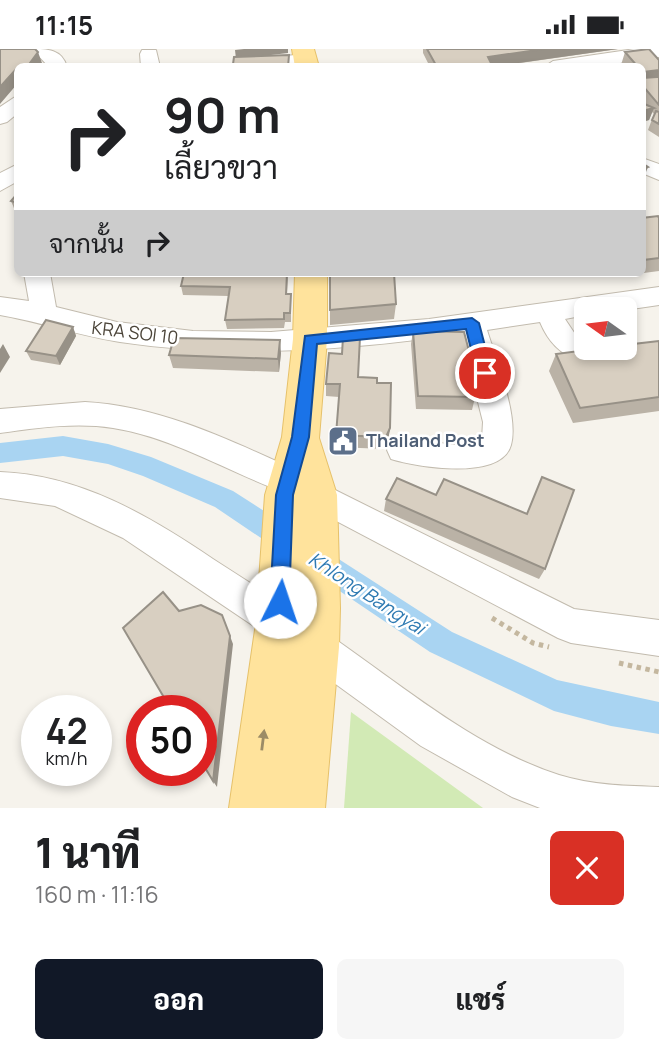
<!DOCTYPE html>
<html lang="th">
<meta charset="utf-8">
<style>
:root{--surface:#fff;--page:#f6f6f6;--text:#202124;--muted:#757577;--accent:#111827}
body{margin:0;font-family:Manrope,Sarabun,sans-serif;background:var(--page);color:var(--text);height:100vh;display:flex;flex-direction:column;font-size:26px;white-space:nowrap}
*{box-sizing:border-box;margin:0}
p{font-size:23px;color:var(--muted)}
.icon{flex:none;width:38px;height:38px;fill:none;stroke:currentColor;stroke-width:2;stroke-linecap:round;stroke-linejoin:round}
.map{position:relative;height:759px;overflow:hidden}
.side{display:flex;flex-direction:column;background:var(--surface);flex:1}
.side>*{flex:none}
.guide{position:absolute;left:14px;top:14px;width:632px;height:214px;border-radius:10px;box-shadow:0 4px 10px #0003;background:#fff;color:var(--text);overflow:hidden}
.needle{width:46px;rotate:284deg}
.controls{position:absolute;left:574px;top:248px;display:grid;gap:14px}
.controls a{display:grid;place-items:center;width:63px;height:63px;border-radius:10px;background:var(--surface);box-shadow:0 4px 10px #0003;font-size:35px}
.speed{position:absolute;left:21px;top:646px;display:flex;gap:14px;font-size:35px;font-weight:700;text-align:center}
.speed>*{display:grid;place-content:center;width:91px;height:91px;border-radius:50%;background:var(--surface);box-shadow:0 4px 10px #0003;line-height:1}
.speed small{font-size:18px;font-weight:400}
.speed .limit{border:10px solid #d22;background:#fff;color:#111}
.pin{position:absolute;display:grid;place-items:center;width:60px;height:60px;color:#fff;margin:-30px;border:4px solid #fff;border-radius:50%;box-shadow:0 2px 7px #0007}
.me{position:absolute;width:77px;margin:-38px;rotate:4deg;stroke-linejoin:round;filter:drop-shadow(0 0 5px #0008)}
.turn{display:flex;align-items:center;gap:24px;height:147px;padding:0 35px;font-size:32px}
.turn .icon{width:91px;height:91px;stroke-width:2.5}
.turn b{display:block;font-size:49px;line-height:60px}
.then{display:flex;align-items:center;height:66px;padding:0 35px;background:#0003;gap:14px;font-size:26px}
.round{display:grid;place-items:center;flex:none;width:74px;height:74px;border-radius:10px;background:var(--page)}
.headline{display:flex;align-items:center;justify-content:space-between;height:119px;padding:0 35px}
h1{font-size:42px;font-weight:800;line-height:52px}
.button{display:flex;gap:14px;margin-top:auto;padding:14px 35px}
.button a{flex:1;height:80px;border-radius:10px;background:var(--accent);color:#fff;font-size:28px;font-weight:800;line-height:80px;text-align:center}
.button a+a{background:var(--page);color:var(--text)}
.status{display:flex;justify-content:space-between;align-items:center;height:49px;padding:0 35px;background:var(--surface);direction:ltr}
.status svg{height:19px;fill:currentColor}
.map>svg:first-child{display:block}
.green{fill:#d2eab5}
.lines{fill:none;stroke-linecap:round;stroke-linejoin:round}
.canal{fill:#a9d4f2;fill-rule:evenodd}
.minor-casing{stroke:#c2bbae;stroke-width:2}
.major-casing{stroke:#e6c16a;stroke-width:2}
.path{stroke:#c4b79f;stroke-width:5;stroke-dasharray:4.5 4.5;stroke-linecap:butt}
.minor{fill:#fff;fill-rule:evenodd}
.major{fill:#ffe39c;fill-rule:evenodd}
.wall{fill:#bab2a6}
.shaded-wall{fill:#979187}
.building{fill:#d8cfc1;stroke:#979187;stroke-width:2}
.oneway{fill:#9c8c66}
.route{fill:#1a73e8;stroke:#114b97;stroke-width:2}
.labels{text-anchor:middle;stroke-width:5;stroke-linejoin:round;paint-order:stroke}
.street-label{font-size:18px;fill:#4b4439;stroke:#fff}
.service-label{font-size:18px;font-weight:bold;fill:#4e5e75;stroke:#fff;text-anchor:start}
.water-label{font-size:19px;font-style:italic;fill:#2e7ab2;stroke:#fff}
</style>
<div class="status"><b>11:15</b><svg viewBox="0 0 49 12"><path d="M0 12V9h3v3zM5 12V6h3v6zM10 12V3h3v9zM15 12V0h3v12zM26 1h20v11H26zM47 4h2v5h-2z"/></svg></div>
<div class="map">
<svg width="659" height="759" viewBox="0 0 659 759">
<rect width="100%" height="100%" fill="#f6f3ec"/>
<path class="green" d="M351 663 483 759H344Z"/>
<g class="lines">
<path class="canal" d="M63 387 108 395 151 408 233 442 452 583 557 631 659 653V685L611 677 554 662 430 603 215 458 143 427 108 415 63 407 0 414V394Z"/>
<g class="minor-casing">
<path id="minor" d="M32 0C47 0 62 0 67 18H49Z
M635 0H659V8L594 18H544L553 12Z
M142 1H156L160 18H141L140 5Z
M305 5 314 11 312 15 229 18 238 12Z
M18 46V64L7 73 0 75V58Z
M642 109 659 115V131L642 124Z
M18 115V132L0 142V124Z
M24 224H50L56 258 117 273 193 282 271 283 429 270 659 238V256L625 261H586V266L565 270 577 288 586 291V299H625V289L634 292 638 299 634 306C592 319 558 316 540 273L487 281C496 311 519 367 511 396 501 432 416 418 391 410L387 401 391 392C419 383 455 406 482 390L483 373 461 285C348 301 234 310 120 293 80 287 41 273 0 266V248L29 252Z
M85 353C161 357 232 392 300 423L305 432 300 441 289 445C229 424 176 389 113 379 75 373 37 379 0 384V360Z
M0 423C80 426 148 466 213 510 256 538 300 565 342 595 410 643 479 700 559 726 591 736 626 737 659 738V759H540L512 748 421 697 279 594 123 489 55 457 0 449Z
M317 432 574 560 659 571V607L571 594 558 589 306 456 301 446 306 436Z"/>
</g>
<g class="major-casing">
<path id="major" d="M292 0H314L319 18H295Z
M295 224H327V290L319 389 337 446 340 559 339 598 325 759H229L256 574 265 446 282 388 293 290Z"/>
</g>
<path class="path" d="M492 569 533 594 549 598
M619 614 659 623"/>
<use href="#minor" class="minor"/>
<use href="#major" class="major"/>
</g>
<path class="wall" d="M423 0H618L493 18H430L423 4Z
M625 3 659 11V88L648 81 654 65 652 63 649 71 642 73V54L646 56 642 51V18H622L621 16Z
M18 144V164H16L11 152Z
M642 169H659V222L636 225V224H642Z
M288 224 287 245 291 254V273H285L284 279 227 280 225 271 229 247 183 246 181 237Z
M330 224H410V228H394L396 255 394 270 330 276Z
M73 278 76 287 60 316 31 311 26 302Z
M413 282 478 336 472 361 416 360 411 295Z
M659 292V362L573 374 549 322 556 305Z
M281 304 279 323 173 319 169 306Z
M358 328 377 334 390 379 388 392 385 400 336 398 339 348 326 347V335Z
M386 450 545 520 539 530 384 462Z"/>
<path class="shaded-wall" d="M244 0H288V4L236 10 235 1Z
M544 0H618L490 18 488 8Z
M38 3 42 14 40 18H27Z
M18 18V34L0 55V38Z
M659 21V34L642 36 643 23Z
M654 59 649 71 642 73V62Z
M648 118 644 128H642V120Z
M136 224H146L137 228Z
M73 278 76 287 60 316 56 307Z
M280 291 281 304 279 323 278 310Z
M3 295 10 308 0 324V300Z
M390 379 388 392 385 400 386 388Z
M230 587 233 595 217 738 213 732Z"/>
<path class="building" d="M0 0H35L38 3 27 18H18L0 38Z
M427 0H544L488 8 493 18H437Z
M649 0 659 11V21L643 23 642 18H638L625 3Z
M289 6 288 18H238V15H233L234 8Z
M657 28H659V56L642 36V29Z
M642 54 654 59 642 62Z
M656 62 659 63V75L652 71Z
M642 114 648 118 642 120Z
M18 144V154L11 152Z
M658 167 659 169V209L643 211 642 169Z
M184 224H287L286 245H291L290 264H284V270L225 271 230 238 181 237Z
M330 224H394L396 255 330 261Z
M46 271 73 278 56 307 26 302Z
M413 282 464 283 478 336H473L475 348 418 347Z
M343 288H360L358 328 377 329V334H391L390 379 386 388 336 386 340 335H326L329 304 342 305Z
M174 289 280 291 278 310 169 306Z
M659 292V348L580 359 556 305 602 299H625V296Z
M542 428 574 441 545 520 386 450 397 429 436 446 444 430 527 465Z
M163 543 179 562 201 556 222 566 230 587 213 732 201 712V662H172L123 579Z"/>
<defs><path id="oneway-solid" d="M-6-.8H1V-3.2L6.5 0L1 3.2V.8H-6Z" transform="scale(1.75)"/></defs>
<use class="oneway" href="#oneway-solid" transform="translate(263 691) rotate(-83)"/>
<path class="route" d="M472 269 479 274 492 324 485 329 477 324 466 280 317 295 309 388 293 446 289 553 286 559 280 562 273 559 270 553 276 446 292 388 305 287Z"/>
<defs>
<g id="civic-square" transform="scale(1.575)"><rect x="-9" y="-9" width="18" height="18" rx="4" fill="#5c6f8a" stroke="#fff"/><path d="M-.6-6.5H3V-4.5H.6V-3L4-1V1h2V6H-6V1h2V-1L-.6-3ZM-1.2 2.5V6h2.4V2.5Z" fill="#fff"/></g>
</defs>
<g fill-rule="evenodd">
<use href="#civic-square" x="343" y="392"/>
</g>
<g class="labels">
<g class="street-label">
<text transform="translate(135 284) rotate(7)" y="6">KRA SOI 10</text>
</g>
<g class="service-label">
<text x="366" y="398">Thailand Post</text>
</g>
<g class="water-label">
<text transform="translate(367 544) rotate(33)" y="7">Khlong Bangyai</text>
</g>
</g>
</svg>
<div class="controls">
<a><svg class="needle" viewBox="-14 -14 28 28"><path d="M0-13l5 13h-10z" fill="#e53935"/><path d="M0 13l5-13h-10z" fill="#757577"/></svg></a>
</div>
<div class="speed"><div>42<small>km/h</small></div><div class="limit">50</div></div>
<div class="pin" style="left:485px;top:324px;background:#d93025"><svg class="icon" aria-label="arrive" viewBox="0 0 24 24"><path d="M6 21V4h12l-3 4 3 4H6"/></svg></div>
<svg class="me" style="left:280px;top:553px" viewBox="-20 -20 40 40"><circle r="19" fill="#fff"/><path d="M0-13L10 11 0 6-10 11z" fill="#1a73e8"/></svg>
<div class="guide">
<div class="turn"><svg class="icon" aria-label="right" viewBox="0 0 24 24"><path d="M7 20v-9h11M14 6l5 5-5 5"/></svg><div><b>90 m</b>เลี้ยวขวา</div></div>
<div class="then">จากนั้น<svg class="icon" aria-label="right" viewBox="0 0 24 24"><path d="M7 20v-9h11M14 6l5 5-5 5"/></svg></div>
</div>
</div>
<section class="side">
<div class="headline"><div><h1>1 นาที</h1><p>160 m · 11:16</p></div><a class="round" style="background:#d93025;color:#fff"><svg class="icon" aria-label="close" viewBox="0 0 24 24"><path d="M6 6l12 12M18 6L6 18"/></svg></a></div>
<div class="button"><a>ออก</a><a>แชร์</a></div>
</section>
